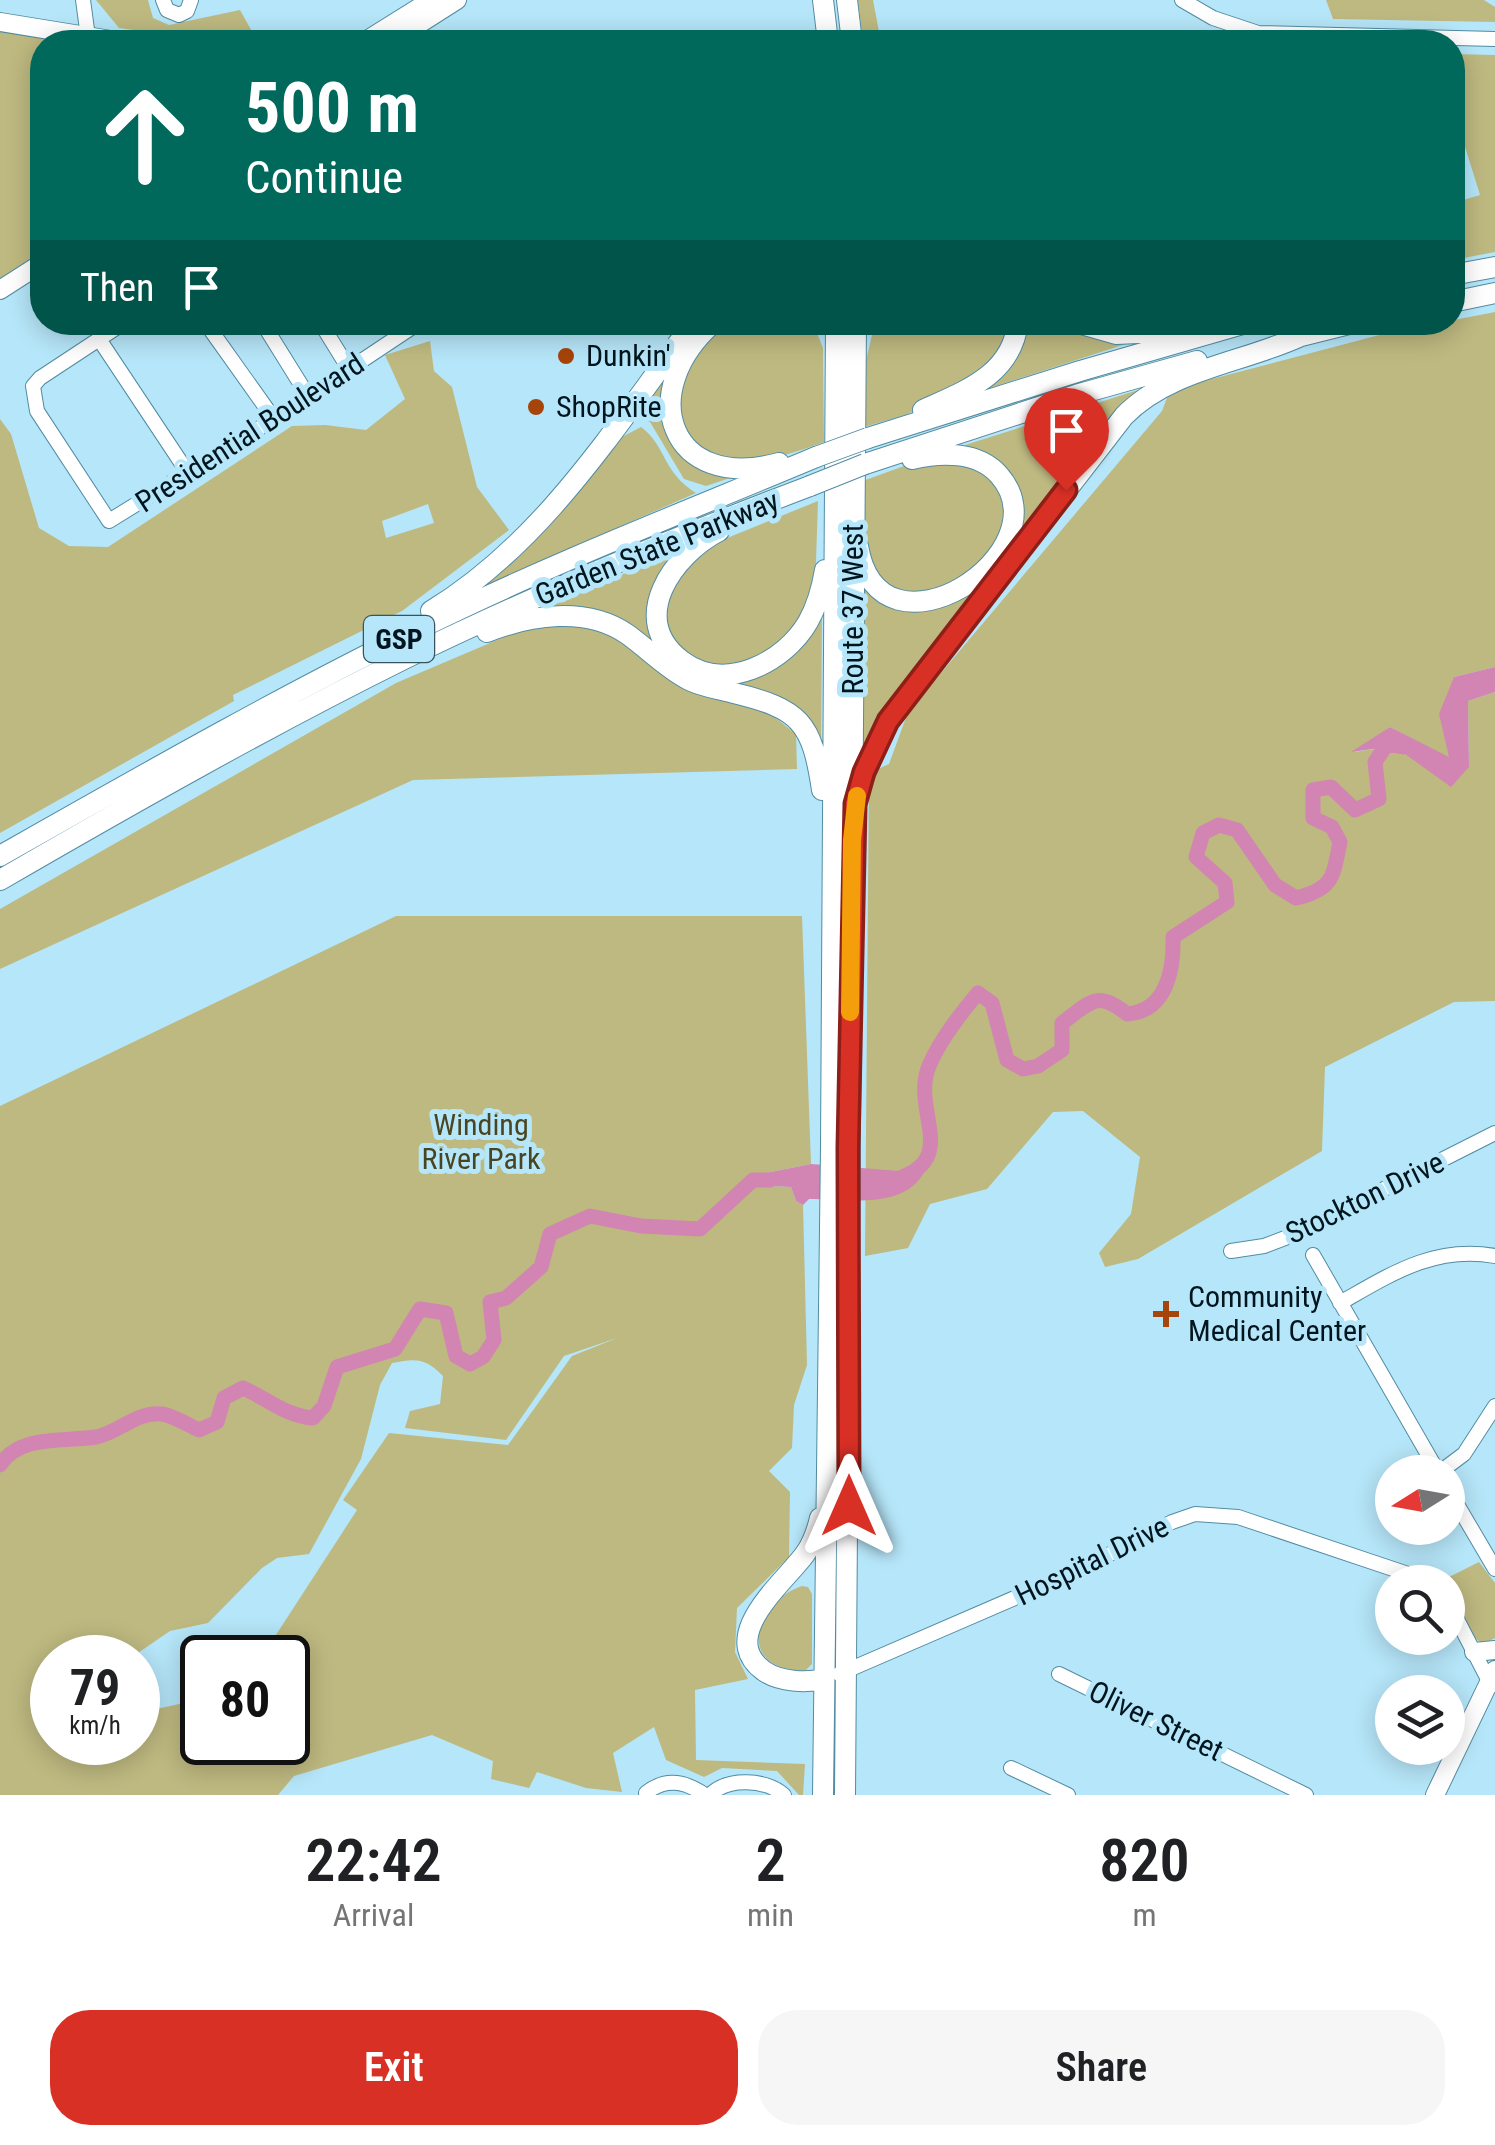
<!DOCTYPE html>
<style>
:root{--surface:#fff;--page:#f6f6f6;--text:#202124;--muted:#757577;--accent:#d93025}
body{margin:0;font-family:"Roboto Condensed",sans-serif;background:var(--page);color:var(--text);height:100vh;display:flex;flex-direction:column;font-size:38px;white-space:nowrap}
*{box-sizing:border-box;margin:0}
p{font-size:32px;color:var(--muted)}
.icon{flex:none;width:55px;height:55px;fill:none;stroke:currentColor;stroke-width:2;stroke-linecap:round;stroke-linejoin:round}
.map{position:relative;height:1795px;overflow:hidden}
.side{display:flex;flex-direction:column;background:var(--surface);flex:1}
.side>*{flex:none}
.guide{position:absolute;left:30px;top:30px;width:1435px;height:305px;border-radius:40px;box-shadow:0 5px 25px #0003;background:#00695c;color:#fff;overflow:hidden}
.needle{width:65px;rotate:259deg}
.fabs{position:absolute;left:1375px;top:1455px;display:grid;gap:20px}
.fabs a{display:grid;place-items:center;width:90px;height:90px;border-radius:50%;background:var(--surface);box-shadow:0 5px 25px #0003;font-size:50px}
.speed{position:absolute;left:30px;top:1635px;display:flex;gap:20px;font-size:50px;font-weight:700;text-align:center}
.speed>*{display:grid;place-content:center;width:130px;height:130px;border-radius:50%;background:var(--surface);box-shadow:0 5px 25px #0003;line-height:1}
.speed small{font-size:25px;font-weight:400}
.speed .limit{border:5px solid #111;border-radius:15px;background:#fff;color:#111}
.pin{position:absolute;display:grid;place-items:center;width:85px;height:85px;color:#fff;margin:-102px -42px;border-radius:50% 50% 50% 0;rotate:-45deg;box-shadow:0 0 10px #0007}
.pin .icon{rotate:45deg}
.me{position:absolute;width:110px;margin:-55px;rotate:0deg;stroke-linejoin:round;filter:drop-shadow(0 0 8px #0008)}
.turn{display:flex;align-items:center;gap:35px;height:210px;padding:0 50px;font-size:45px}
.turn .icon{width:130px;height:130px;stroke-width:2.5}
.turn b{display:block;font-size:70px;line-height:85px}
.then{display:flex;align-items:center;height:95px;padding:0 50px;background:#0003;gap:20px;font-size:38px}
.eta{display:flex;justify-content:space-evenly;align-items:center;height:170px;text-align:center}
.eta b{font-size:60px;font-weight:600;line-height:70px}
.cta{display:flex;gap:20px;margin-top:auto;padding:20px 50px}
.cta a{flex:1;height:115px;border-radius:40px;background:var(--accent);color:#fff;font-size:40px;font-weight:600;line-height:115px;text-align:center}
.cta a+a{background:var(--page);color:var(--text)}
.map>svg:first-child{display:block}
.green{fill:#beb980;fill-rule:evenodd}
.water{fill:#d284b2}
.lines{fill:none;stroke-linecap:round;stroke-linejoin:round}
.river{stroke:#d284b2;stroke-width:15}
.minor-casing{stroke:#528ca2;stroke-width:16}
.major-casing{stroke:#528ca2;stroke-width:20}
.highway-casing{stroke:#528ca2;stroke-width:22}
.minor{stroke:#fff;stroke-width:14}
.major{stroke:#fff;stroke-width:18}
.highway{stroke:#fff;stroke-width:20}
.highway-bridge-casing{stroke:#528ca2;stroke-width:22;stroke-linecap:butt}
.highway-bridge{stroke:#fff;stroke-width:20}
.route-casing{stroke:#8d1f18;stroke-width:25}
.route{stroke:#d93025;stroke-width:18}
.slow{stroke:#f59e0b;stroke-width:18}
.poi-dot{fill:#a64409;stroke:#b6e6f9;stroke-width:4}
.labels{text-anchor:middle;stroke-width:10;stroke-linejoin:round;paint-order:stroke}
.shield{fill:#b6e6f9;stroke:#37545f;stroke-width:2.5}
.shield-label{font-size:28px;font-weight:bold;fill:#00151d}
.poi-label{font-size:30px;fill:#00151d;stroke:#b6e6f9;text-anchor:start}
.street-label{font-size:30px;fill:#00151d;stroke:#b6e6f9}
.park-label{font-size:30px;fill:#494520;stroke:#b6e6f9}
</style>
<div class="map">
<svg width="1495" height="1795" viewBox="0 0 1495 1795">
<rect width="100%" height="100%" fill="#b6e6f9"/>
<path class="green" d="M96 0H148L153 18 169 25 240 10 258 42H219L119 28Z
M858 0H873L881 42H863Z
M1326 0H1484L1495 7V22L1333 19Z
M0 31 69 42H42V255L0 282Z
M1453 54 1495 55V252L1453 260V203L1480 195 1453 108Z
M1495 312V667L1454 677 1449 758 1390 727 1354 752 1394 746 1469 767 1468 701 1495 692V1001L1454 1002 1325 1067 1322 1151 1138 1259 1105 1267 1099 1253 1131 1214 1140 1157 1083 1111 1053 1112 987 1189 930 1204 908 1248 865 1256 869 773 889 764 908 712 1162 411 1170 390 1387 333Z
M701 323 665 413 733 477 706 486 684 479 650 422 631 415Z
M722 323H813L823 348 824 442C792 454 717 480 692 444 684 432 680 413 674 400L704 340Z
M875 323H1013L1007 346 960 389 905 415 864 427 863 372Z
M1022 323H1064L1129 343 974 393Z
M430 341 434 371 452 387 477 487 509 530 402 611 233 695 234 701 0 833V419L11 434 39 528 69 546 108 547 292 426 325 425 366 430 405 399 385 355ZM428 504 434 523 386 538 382 521Z
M1160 383 876 728 861 755 859 571 876 592 966 593 1017 505 965 445Z
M641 427C666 445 662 472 696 493L478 589 622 437Z
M936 459 985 470 1005 501 999 544 960 583 904 596 865 563 860 482 915 462Z
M818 501 815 591 789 639 737 668 711 667 685 656 671 637 664 616 667 593 700 549Z
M680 549 660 639 735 679 822 612 821 756 810 730 710 682 625 628 542 610Z
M565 623 612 634 768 712 796 734 797 769 413 780 0 969V909L396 683 516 632Z
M396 916H802L811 1164 755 1175 752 1185 791 1187 796 1201 803 1205 807 1365 794 1405 792 1448 769 1471 790 1492 789 1557 737 1608 735 1652 748 1679 695 1690 696 1760 805 1764 803 1795H799L777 1771 722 1768 704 1777 666 1760 654 1727 613 1753 622 1792 586 1788 537 1772 529 1788 491 1779 493 1761 432 1735 294 1776 278 1795H0V1106ZM617 1338 572 1356 508 1445 389 1433 343 1500 357 1510 272 1641 252 1657 288 1658V1742H202V1699L138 1713V1742H52V1658L132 1657 170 1631 208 1623 262 1568 277 1558 309 1554 361 1459 380 1385 392 1363C416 1358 426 1358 443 1376L440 1404 410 1411 405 1428 506 1440 564 1356Z
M1479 1562 1495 1583V1638L1483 1644 1472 1636 1443 1580Z
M802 1586 808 1587 812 1594V1664L805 1671C732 1669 756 1601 802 1586Z"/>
<path class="water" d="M1495 667V692L1468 701 1469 767 1451 787 1394 746 1351 752 1390 727 1449 757 1439 714 1454 677Z
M811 1164 899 1171 916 1165 924 1172C905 1210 846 1199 809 1199L803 1205 796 1201 791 1187 751 1185 755 1175Z"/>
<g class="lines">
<path class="river" d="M902 1177C958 1156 911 1109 929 1066 939 1042 961 1013 978 993L992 1003 1007 1060 1023 1069 1038 1066 1062 1050V1023C1090 1003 1096 989 1127 1014 1167 1011 1174 969 1173 937L1227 902 1225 883 1196 857 1203 833 1219 825 1237 830 1275 885 1296 898C1334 889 1333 876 1340 842L1332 827 1313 818V790L1331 787 1355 810 1379 799 1375 762 1387 744 1403 747
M0 1465C20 1434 65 1442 96 1437 118 1433 137 1411 162 1414 174 1416 188 1425 199 1430L217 1422 224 1398 243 1388C268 1399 286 1416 313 1418L324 1406 337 1367 395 1349 420 1309 446 1313 456 1356 470 1364 483 1357 494 1340 490 1302 506 1298 541 1267 550 1234 590 1216 641 1226 700 1229 753 1180H770"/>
<g class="minor-casing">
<path id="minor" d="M83 0 88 37
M163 0 167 10 179 15 187 11 191 0
M1182 0 1213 18 1258 33 1495 39
M125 322 40 378 33 386 37 411 109 521 274 419 420 322
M205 322 274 419
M262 322 308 396
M320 322 349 369
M99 339 188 473
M1231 1251 1264 1246 1293 1235 1495 1133
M1313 1255 1438 1472
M1340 1303C1391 1274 1435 1245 1495 1256
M1440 1472 1464 1454 1495 1406
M1448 1489 1495 1569
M1448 1602 1490 1683 1494 1685
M839 1674 1077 1571 1172 1522 1195 1514 1238 1517 1405 1573 1423 1582
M1059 1674 1306 1795
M1011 1768 1068 1795
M646 1793C666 1777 685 1781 705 1795
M710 1795C728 1777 765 1779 784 1795"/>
</g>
<g class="major-casing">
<path id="major" d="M0 22 123 42
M364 42 431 0
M391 42 457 0
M0 290 42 263
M1474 1652 1495 1650
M1435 1795 1495 1670"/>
</g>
<g class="highway-casing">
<path id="highway" d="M823 0 828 42
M847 0 852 42
M1452 275 1495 267
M1452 302 1495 293
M714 322C634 392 670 493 779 463
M1074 322 1116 334 1183 331
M1289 339 1357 322
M923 410C965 391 1012 375 1018 322
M868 438 1080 371 1250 322
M865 464 1076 395 1197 361
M719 531C674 554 626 619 682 661 725 693 784 663 808 622 817 606 822 588 825 570
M858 546C879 674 1067 552 999 475 978 451 941 452 912 459
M431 611C544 543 616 425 694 322
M487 632C530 615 586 606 627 634 648 649 667 669 689 680 703 687 719 689 734 693 800 709 812 722 822 790
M859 788 888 721 1124 416C1170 369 1243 363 1301 336
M0 856C143 775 285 694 433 622 558 561 687 511 816 457
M0 880C133 803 267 727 406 658 537 594 673 538 810 486
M820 1518C817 1531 813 1543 805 1554 785 1582 716 1636 764 1671 780 1682 806 1683 824 1679
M823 1795 831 1147 836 322
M845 1795 856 322"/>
</g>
<use href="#minor" class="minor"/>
<use href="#major" class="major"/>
<use href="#highway" class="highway"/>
<g class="highway-bridge-casing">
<path id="highway-bridge" d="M816 457 868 438
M810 486 865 464"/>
</g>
<use href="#highway-bridge" class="highway-bridge"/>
</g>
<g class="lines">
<g class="route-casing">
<path id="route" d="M849 1506 848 1148 855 804 864 772 888 721 1066 490"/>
</g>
<use href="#route" class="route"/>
<path class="slow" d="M850 1012 852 840 857 796"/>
</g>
<g class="poi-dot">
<circle cx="566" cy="356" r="10"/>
<circle cx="536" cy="407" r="10"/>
<path d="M1161 1299h10v10h10v10h-10v10h-10v-10h-10v-10h10z"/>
</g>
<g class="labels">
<rect class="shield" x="364" y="616" width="70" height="46" rx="8"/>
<g class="shield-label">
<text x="399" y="649">GSP</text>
</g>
<g class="poi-label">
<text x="586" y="366">Dunkin'</text>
<text x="556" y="417">ShopRite</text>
<text x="1188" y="1307">Community<tspan x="1188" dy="34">Medical Center</tspan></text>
</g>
<g class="street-label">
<text transform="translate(250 433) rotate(-33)" y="10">Presidential Boulevard</text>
<text transform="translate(657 548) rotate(-22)" y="10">Garden State Parkway</text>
<text transform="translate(853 609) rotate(-90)" y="10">Route 37 West</text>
<text transform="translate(1365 1198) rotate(-26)" y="10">Stockton Drive</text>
<text transform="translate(1092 1561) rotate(-26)" y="10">Hospital Drive</text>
<text transform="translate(1156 1721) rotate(26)" y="10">Oliver Street</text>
</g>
<g class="park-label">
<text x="481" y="1135">Winding<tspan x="481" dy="34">River Park</tspan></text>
</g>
</g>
</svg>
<div class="fabs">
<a><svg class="needle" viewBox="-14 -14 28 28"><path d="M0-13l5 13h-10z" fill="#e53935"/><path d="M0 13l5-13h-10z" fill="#757577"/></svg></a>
<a><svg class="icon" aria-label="search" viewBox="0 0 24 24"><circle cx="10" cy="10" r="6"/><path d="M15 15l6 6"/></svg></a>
<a><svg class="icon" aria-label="layers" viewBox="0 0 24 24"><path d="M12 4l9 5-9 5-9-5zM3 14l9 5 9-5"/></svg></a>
</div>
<div class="speed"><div>79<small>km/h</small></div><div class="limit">80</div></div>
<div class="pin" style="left:1066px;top:490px;background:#d93025"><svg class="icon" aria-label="arrive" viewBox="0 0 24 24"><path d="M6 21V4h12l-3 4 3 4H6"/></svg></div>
<svg class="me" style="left:849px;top:1506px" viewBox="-20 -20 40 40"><path d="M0-17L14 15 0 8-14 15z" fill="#d93025" stroke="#fff" stroke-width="4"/></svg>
<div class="guide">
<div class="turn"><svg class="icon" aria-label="ahead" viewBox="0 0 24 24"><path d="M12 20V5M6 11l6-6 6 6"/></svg><div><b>500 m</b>Continue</div></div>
<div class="then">Then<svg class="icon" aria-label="arrive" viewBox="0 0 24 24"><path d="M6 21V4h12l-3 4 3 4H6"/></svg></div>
</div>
</div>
<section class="side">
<div class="eta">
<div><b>22:42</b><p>Arrival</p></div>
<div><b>2</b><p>min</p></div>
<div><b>820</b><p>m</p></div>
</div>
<div class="cta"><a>Exit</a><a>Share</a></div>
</section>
